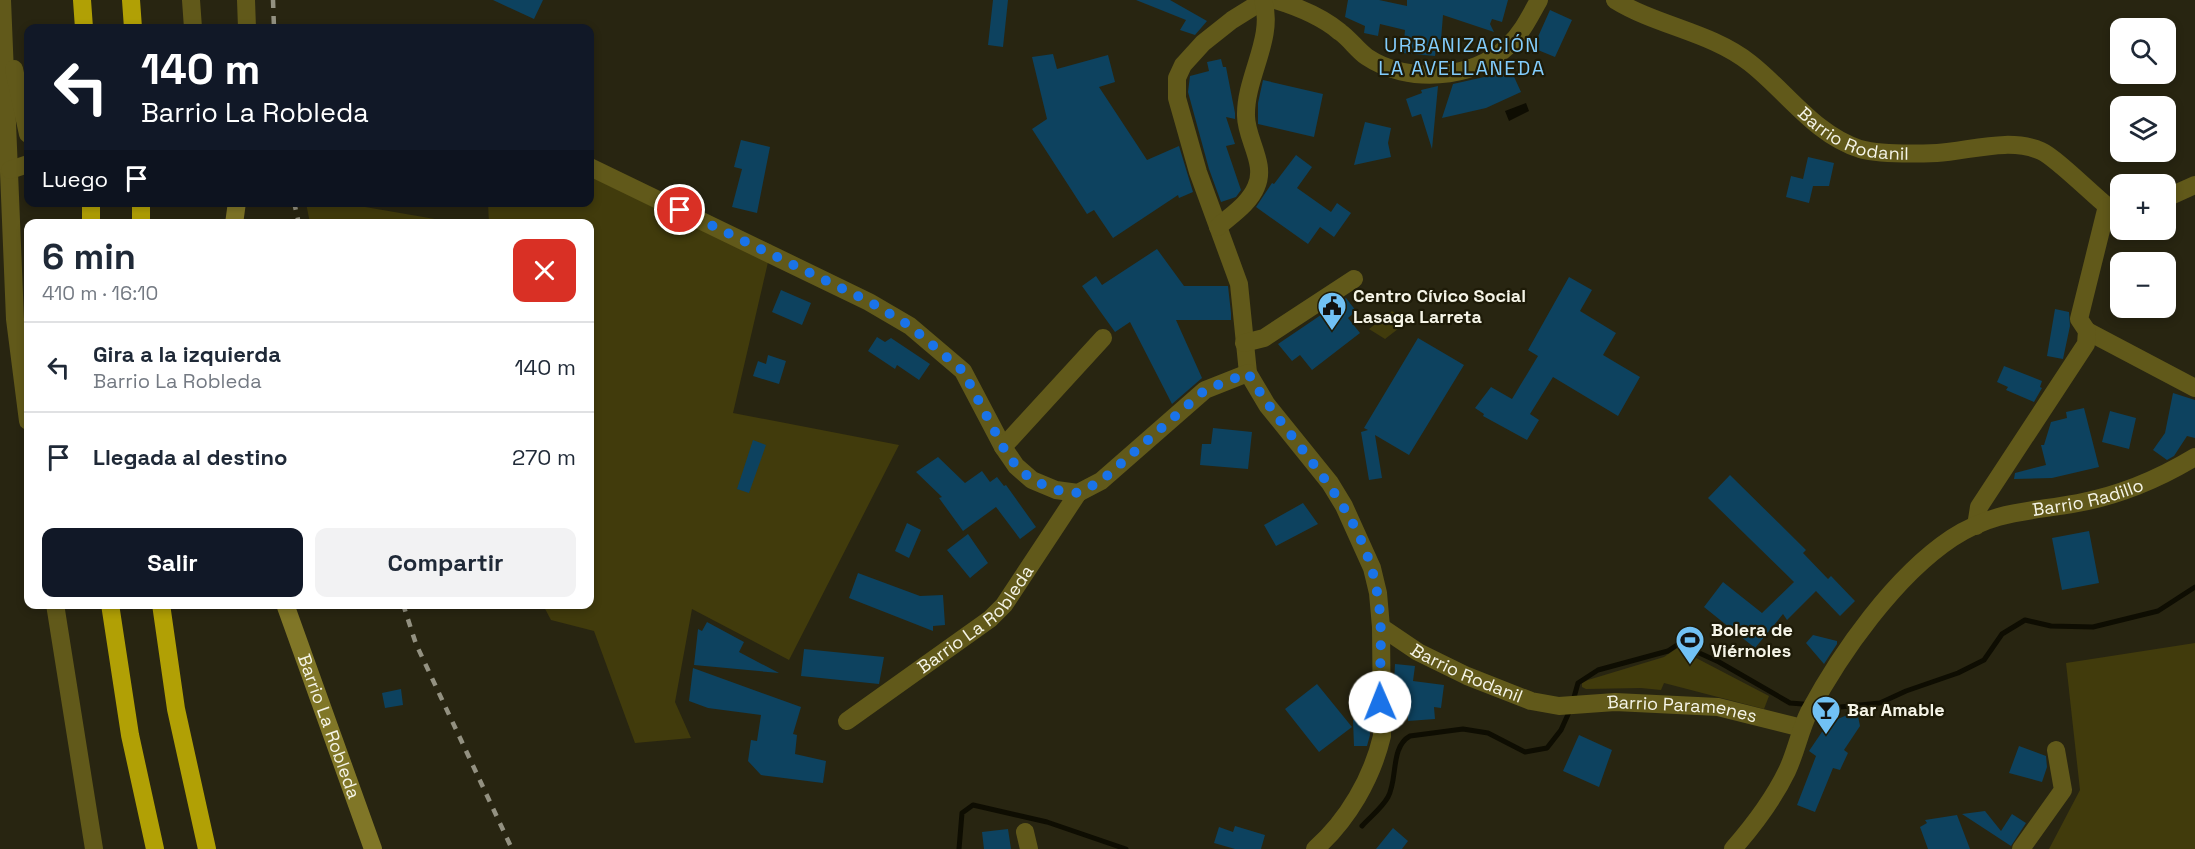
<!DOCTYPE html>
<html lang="es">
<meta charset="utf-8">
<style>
:root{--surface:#fff;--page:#f2f2f3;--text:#1f2937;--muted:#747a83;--line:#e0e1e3;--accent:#111827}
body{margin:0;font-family:"Space Grotesk",sans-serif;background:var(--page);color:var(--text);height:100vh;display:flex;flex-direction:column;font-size:22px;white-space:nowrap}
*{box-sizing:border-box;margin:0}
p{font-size:20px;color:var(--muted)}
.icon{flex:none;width:33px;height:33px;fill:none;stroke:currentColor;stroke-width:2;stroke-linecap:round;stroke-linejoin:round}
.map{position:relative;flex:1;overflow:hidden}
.panel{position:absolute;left:24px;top:219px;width:570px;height:390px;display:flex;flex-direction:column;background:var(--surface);border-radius:12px;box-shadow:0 3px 9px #0003}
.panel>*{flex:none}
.top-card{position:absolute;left:24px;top:24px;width:570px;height:183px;border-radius:12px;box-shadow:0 3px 9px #0003;background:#111827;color:#fff;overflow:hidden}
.controls{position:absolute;left:2110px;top:18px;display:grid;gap:12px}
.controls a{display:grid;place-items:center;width:66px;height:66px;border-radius:12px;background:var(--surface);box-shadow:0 3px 9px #0003;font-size:30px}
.pin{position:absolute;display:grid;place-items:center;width:51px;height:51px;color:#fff;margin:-26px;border:3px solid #fff;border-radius:50%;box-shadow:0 2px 6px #0007}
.me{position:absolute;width:66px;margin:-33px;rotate:359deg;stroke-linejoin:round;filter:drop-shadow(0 0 4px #0008)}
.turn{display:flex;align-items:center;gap:21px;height:126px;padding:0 18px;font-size:27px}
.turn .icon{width:78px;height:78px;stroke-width:2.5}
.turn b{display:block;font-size:42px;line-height:51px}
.then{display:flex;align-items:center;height:57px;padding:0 18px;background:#0003;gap:12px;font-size:22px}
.round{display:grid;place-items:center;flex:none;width:63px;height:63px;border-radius:12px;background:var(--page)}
.overview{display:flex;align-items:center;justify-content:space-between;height:102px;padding:0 18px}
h1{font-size:36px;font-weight:600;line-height:45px}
.primary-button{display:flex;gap:12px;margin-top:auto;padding:12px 18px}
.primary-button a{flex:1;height:69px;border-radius:12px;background:var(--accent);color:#fff;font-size:24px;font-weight:600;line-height:69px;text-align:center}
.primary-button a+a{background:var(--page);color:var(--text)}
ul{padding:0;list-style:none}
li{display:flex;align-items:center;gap:18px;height:90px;padding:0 18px;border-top:2px solid var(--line)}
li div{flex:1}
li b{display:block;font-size:22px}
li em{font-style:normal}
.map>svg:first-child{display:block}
.green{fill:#413b0c}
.water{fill:#0e0d02}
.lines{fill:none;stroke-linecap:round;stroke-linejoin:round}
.stream{stroke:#0e0d02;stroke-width:5}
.building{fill:#0d425f}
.street{stroke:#61591a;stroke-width:18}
.secondary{stroke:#807627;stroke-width:18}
.highway{stroke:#b1a005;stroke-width:18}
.rail{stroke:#939181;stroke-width:4.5;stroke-dasharray:8 8;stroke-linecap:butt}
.route{stroke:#1a73e8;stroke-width:10;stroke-dasharray:0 18}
.labels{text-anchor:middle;stroke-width:4.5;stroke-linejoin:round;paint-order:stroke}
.street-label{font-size:18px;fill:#f5f4e7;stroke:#1e1b08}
.poi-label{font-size:18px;font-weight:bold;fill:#f5f4e7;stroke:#1e1b08;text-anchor:start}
.neighbourhood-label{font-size:20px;letter-spacing:1.5px;fill:#83cdfd;stroke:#1e1b08}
</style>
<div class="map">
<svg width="2195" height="849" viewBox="0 0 2195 849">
<rect width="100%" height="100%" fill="#282511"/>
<path class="green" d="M590 167 772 245 733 413 899 445 789 660 692 609 675 702 691 738 635 743 594 631 551 620 543 605 590 604V224L489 223 488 203 590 202Z
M306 203H342L458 223H310Z
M1392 311 1407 322 1385 339 1369 329Z
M2195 643V849H2049L2080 790 2066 663Z
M1677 648 1769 696 1764 709 1664 683 1661 690 1641 688 1586 689 1582 687V683L1588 680 1664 657Z"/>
<path class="water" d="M1526 103 1529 111 1509 121 1505 111Z"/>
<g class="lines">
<path class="stream" d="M1573 701 1578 683 1598 670 1668 651 1677 645 1684 646 1719 662 1790 703 1840 707 1880 703 1906 691 1958 673 1984 660 2002 634 2025 620 2051 626 2093 627 2158 611 2195 587
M1362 826C1370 817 1382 808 1388 797 1398 779 1390 747 1410 736L1463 729 1488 733 1525 752 1547 748 1561 730 1570 710
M959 849 962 813 973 805 1047 822 1126 849"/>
</g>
<path class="building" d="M493 0H543L534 19Z
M993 0H1008L1003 47 988 45Z
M1136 0H1170L1207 21 1195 35 1180 30 1186 20Z
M1348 0H1379L1407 6V0H1508L1502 22 1492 19 1490 24 1494 32 1443 15 1441 40 1437 39 1435 56 1403 53 1405 30 1380 24 1378 36 1364 33 1365 26 1345 17Z
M1550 10 1572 20 1555 57 1533 48Z
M1053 54 1057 69 1108 55 1115 82 1099 87 1147 160 1179 146 1193 192 1179 198 1178 195 1113 238 1094 210 1087 214 1032 129 1047 119 1032 57Z
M1221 59 1223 67H1226L1235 113V119L1226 117 1235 144 1226 146 1241 190 1236 197 1221 202 1209 169 1188 92 1190 76 1209 71 1207 62Z
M1510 68 1521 92 1486 108 1442 118 1453 84 1493 75Z
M1263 80 1323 94 1314 137 1258 124V103Z
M1438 86 1432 149 1421 114 1412 117 1406 99 1422 93 1421 90Z
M1365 122 1391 128 1388 143 1391 157 1354 165Z
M741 140 770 147 757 213 732 207 742 169 734 167Z
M1296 155 1312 167 1297 188 1331 212 1337 203 1351 213 1334 237 1320 227 1308 244 1256 207 1272 183 1274 184Z
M1808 157 1834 163 1829 186H1813L1809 203 1786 197 1791 176 1803 179Z
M1157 249 1184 286H1228L1231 313V320H1176L1202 378 1172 404 1130 322 1115 332 1082 286 1096 276 1102 285Z
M1569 277 1592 290 1580 311 1616 333 1603 355 1640 377 1618 416 1553 377 1530 414 1539 420 1527 440 1483 416 1484 414 1475 408 1491 387 1512 399 1538 356 1528 350Z
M781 290 811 303 802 325 772 312Z
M1346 298 1356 311 1348 318 1360 333 1312 370 1300 355 1292 361 1278 344Z
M2055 309 2069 312 2070 326 2063 359 2047 356Z
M877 337 885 342 891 338 930 364 919 380 897 365 895 369 868 351Z
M1418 338 1464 365 1409 455 1375 435 1382 478 1369 480 1361 432 1368 430 1364 428Z
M768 355 786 361 779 384 753 376 758 361 766 364Z
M2004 366 2042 381 2040 387 2042 388 2034 402 2006 390 2008 387 1997 382Z
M2173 393 2195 400V438L2187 436 2174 456 2167 460 2153 450 2165 433Z
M2084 408 2099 467 2052 478 2014 479 2015 473 2046 465 2041 445H2044L2051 422 2067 418 2066 412Z
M2110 411 2136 418 2129 449 2102 442Z
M1213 428 1252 432 1248 469 1200 465 1202 444H1211Z
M753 440 766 445 749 493 737 489Z
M938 457 965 483 982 471 990 482 997 477 1004 486 1006 485 1036 527 1020 539 996 507 963 531 939 498 942 497 916 472Z
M1730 475 1806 550 1803 553 1828 579 1831 576 1855 601 1840 616 1816 591 1787 620 1783 614 1755 648 1704 607 1723 582 1762 613 1794 582 1708 498Z
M1303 503 1318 524 1276 546 1264 525Z
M907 523 921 530 909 558 895 551Z
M2089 531 2099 583 2062 590 2052 538Z
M968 534 988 563 970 578 947 550Z
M858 573 920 596 943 595 945 625 933 626V631L849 598Z
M707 622 744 642 739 652 779 673 694 665 698 629 702 631Z
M1813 635 1837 641V644L1824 664 1806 643Z
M804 649 884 657 879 684 801 676Z
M1395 664 1415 666 1413 681 1444 685 1441 708 1434 707 1435 719 1408 721V702L1393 700Z
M693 668 801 707 793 734 797 735 795 754 826 761 823 783 761 775 748 761 751 740 757 741 761 715 708 708 689 701Z
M1317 684 1352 727 1319 752 1285 709Z
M401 689 403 705 385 708 382 693Z
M1857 711 1860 726 1844 750 1848 753 1840 770 1833 768 1815 812 1797 805 1816 756 1809 751 1828 723Z
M1362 719H1369L1370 735 1367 746H1354L1353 720Z
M1579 735 1612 750 1599 787 1563 771Z
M2019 746 2046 756 2047 767 2042 782 2009 773Z
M1985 811 2001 831 2012 814 2026 823 2011 846 1962 814Z
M1957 815 1970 849H1928L1920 827 1927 823 1925 820Z
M1235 826 1265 835 1261 849H1235L1214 843 1219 827 1233 832Z
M1393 828 1408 841 1402 849H1376Z
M1008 829 1011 849H984L982 832Z"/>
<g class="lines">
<g class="street">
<path d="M2 0 15 319 28 421"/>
<path d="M191 0 193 28"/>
<path d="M246 0 247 28"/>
<path d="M1264 0 1232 20 1203 43 1183 65 1177 78V98L1198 172 1239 284 1248 373 1267 405 1330 483 1344 506 1372 568 1378 593 1381 627 1382 736C1372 778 1348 820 1315 849"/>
<path d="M1275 0C1298 7 1321 16 1340 32 1350 39 1357 50 1367 57 1407 84 1473 80 1508 46 1522 33 1530 16 1539 0"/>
<path id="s1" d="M1615 0C1657 26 1711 32 1750 63 1786 91 1815 135 1860 149 1883 155 1914 154 1937 153 1970 151 2009 137 2041 151 2055 157 2092 194 2107 206"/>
<path d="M14 69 28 134"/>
<path d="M590 167 869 302 910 326 963 371 1003 447 1016 466 1032 480 1056 490 1078 493 1101 481 1205 390 1248 373"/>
<path d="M10 170 28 164"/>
<path d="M2166 198 2195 185"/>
<path d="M1218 227C1231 215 1249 204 1256 187 1267 164 1246 139 1246 116 1245 77 1275 38 1263 0"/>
<path d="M2087 331 2195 388"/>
<path d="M1244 343 1264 338 1354 279"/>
<path d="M1003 447 1103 338"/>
<path d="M1976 526 1979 507 2086 344 2087 331 2079 319 2107 206"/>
<path d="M55 604 94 849"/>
<path id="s2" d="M1381 627 1418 652 1467 676 1531 701 1559 706 1615 702 1718 707 1802 728"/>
<path id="s3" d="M847 721 990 619 1004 605 1078 493"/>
<path d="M1025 832 1029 849"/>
<path id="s4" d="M1733 849C1754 825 1773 800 1787 771 1796 752 1800 730 1809 712 1841 652 1895 576 1952 538 1995 510 2030 512 2078 503 2121 495 2157 480 2195 457"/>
<path d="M2021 849 2063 790 2056 750"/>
</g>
<g class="secondary">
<path d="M234 224 237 202"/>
<path id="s5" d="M285 604 373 849"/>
</g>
<path class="highway" d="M82 0 84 28
M131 0 133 28
M91 202V224
M141 202V224
M110 604 130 735 155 849
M161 604 176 709 207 849"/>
<path class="rail" d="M273 0 274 28
M294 202 299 224
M403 604 416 644 512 849"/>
</g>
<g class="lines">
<path class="route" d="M680 210 870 302 910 326 963 371 1003 447 1016 466 1032 480 1056 490 1078 493 1101 481 1205 390 1248 373C1291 447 1362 503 1377 592 1384 628 1379 665 1380 702"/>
</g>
<defs>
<g id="civic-pin" transform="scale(1.5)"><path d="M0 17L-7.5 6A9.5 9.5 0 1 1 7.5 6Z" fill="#71c1f5" stroke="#1e1b08"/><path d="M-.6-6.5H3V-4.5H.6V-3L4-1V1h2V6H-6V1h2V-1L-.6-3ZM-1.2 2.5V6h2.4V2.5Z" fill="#111"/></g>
<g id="stadium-pin" transform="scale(1.5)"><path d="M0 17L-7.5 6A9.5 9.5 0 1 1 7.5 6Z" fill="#71c1f5" stroke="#1e1b08"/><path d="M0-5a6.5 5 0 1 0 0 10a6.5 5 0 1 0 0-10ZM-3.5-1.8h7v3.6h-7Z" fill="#111"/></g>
<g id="bar-pin" transform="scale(1.5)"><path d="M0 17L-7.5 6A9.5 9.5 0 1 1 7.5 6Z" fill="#71c1f5" stroke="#1e1b08"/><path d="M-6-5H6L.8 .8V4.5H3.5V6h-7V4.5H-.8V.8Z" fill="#111"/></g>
</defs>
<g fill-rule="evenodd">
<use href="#civic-pin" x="1332" y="306"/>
<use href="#stadium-pin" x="1690" y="640"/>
<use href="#bar-pin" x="1826" y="710"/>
</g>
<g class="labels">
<g class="street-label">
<text dy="6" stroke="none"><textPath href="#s1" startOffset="279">Barrio Rodanil</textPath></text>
<text dy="6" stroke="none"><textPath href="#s4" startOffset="528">Barrio Radillo</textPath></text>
<text dy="6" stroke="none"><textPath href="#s3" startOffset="165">Barrio La Robleda</textPath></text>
<text dy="6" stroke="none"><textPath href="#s2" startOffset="98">Barrio Rodanil</textPath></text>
<text dy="6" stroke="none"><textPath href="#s2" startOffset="320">Barrio Paramenes</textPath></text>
<text dy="6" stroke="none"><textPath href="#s5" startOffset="130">Barrio La Robleda</textPath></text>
</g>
<g class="poi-label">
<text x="1353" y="302">Centro Cívico Social<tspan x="1353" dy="21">Lasaga Larreta</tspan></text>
<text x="1711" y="636">Bolera de<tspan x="1711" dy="21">Viérnoles</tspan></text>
<text x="1847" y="716">Bar Amable</text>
</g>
<g class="neighbourhood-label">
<text x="1462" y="52">URBANIZACIÓN<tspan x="1462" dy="23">LA AVELLANEDA</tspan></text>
</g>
</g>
</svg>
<div class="controls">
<a><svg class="icon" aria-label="search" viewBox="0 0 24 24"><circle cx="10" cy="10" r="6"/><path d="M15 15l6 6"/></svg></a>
<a><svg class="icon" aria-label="layers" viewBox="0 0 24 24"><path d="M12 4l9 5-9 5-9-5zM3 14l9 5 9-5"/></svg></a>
<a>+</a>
<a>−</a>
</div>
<div class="pin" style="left:680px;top:210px;background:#d93025"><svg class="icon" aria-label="arrive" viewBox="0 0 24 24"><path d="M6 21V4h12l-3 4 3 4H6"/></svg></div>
<svg class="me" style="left:1380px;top:702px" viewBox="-20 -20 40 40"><circle r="19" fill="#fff"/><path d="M0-13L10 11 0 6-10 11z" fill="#1a73e8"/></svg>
<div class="top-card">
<div class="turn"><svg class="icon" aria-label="left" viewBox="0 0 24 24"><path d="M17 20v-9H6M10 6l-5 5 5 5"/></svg><div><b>140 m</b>Barrio La Robleda</div></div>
<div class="then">Luego<svg class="icon" aria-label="arrive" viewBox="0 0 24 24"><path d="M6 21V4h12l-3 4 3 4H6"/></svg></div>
</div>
<section class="panel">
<div class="overview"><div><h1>6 min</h1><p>410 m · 16:10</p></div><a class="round" style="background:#d93025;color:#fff"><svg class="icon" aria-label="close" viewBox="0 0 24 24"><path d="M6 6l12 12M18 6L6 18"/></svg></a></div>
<ul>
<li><svg class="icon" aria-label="left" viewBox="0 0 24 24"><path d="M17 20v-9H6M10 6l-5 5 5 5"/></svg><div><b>Gira a la izquierda</b><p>Barrio La Robleda</p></div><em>140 m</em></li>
<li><svg class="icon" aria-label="arrive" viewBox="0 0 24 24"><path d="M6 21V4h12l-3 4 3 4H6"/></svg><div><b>Llegada al destino</b></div><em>270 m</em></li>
</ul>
<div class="primary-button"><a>Salir</a><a>Compartir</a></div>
</section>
</div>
